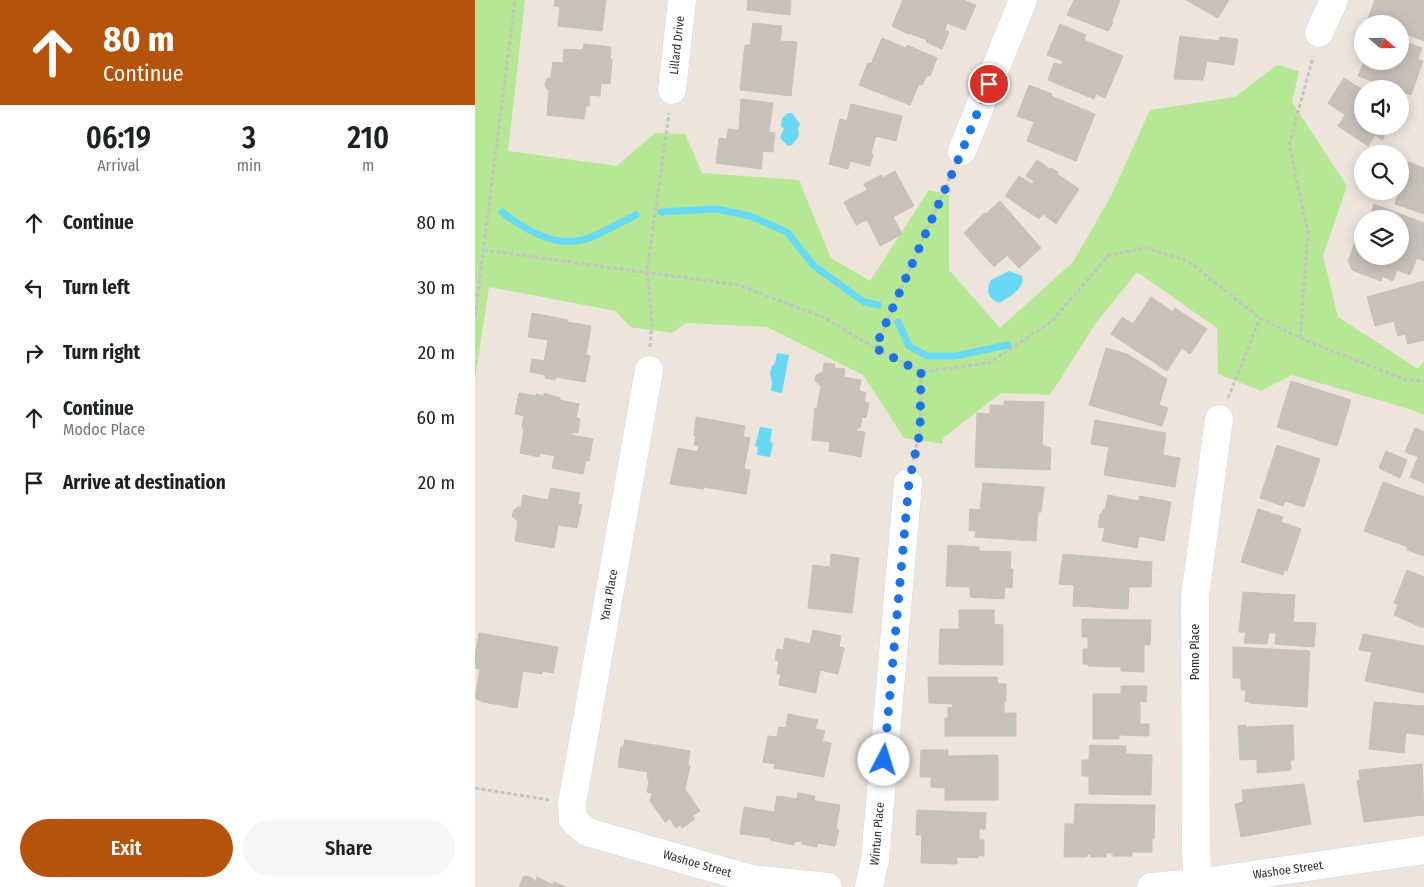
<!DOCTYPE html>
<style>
:root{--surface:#fff;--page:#f6f6f6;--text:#202124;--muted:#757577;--accent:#b45309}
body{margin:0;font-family:"Fira Sans Condensed",sans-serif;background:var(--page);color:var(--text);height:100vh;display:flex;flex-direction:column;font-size:19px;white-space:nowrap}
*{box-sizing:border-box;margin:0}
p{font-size:16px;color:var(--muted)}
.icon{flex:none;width:28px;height:28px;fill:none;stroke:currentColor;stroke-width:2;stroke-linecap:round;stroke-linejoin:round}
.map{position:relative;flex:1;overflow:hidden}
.panel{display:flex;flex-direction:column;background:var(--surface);width:475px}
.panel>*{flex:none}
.guide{background:#b45309;color:#fff;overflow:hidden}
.needle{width:32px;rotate:110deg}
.fabs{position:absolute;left:879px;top:15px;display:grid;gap:10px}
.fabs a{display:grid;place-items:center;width:55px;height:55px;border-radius:50%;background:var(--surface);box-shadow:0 2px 12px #0003;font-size:25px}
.pin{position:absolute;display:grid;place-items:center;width:42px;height:42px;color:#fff;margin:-21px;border:2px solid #fff;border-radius:50%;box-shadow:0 1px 5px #0007}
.me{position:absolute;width:55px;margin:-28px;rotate:5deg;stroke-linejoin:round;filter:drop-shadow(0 0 4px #0008)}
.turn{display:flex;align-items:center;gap:18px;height:105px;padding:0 20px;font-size:22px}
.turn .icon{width:65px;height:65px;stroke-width:2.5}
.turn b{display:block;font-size:35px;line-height:42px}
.eta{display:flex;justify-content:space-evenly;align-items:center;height:85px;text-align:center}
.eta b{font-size:30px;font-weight:600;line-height:35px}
.action{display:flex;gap:10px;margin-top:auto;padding:10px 20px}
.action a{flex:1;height:58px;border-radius:30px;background:var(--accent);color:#fff;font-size:20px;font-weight:600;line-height:58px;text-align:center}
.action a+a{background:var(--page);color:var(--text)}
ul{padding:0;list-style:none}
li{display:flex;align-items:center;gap:15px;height:65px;padding:0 20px}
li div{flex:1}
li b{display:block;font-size:19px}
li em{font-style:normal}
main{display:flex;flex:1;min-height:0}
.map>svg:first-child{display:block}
.green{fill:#b6e794}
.water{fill:#67d9f5}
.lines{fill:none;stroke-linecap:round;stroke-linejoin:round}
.stream{stroke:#67d9f5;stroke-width:7}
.building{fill:#c8c1ba;stroke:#c8c0b4}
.minor-casing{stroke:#d0d5e4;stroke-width:29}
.path{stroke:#c3c3c3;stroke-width:3;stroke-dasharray:4 2.5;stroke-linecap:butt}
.minor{stroke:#fff;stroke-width:28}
.route{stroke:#1a73e8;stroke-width:9;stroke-dasharray:0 16.2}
.labels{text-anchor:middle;stroke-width:4.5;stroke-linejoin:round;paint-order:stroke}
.street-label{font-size:12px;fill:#2a2a2a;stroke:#fff}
</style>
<main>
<section class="panel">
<div class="guide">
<div class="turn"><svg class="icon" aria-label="ahead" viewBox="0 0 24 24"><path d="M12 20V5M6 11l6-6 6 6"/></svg><div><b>80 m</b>Continue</div></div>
</div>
<div class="eta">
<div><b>06:19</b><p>Arrival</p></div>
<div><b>3</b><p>min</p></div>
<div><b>210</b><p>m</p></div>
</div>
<ul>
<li><svg class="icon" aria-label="ahead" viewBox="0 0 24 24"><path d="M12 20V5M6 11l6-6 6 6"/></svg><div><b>Continue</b></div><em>80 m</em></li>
<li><svg class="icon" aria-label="left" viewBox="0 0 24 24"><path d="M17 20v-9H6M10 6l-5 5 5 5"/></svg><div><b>Turn left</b></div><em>30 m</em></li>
<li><svg class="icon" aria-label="right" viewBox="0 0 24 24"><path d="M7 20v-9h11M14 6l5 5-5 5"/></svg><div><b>Turn right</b></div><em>20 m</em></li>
<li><svg class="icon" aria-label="ahead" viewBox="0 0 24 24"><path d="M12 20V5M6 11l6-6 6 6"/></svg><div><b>Continue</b><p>Modoc Place</p></div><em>60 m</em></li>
<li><svg class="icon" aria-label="arrive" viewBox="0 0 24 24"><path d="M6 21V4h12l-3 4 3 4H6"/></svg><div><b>Arrive at destination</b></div><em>20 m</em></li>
</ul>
<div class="action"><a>Exit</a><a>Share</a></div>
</section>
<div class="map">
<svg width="949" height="887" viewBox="0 0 949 887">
<rect width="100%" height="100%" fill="#ede4db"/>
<path class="green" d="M0 0H50L33 151 142 166 180 133 210 134 227 173 324 180 356 258 395 281 454 190 474 195V270L525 328 598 262 636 196 675 110 760 97 802 65 824 71 817 102 872 186 848 256 863 317 943 369 949 361V415L938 410 817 375 786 391 743 374 742 328 662 272 621 323 575 395 526 393 468 438V444L429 438 388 375 292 327 211 323 197 333 155 327 141 311 14 287 0 380Z"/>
<path class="water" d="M313 113H317L325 124 323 128 324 134 322 139 320 141 317 145 313 146 305 138 309 128 306 127 307 118Z
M534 271 547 276 548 280C545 292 534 297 524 303 512 298 511 290 516 280Z
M302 353 314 355 307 393 296 391 297 382 295 373 297 366 300 363Z
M285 427 297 429 295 442 298 443 295 457 282 455 283 447 280 446Z"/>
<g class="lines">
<path class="stream" d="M27 212C54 233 86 251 119 236 133 230 147 222 161 215
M186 212 241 209 275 216 312 232 339 266 389 302 403 305
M423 322 434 346 452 356H480L533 345"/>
</g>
<path class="building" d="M80 0H131L127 31 83 26 85 7 79 6Z
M273 0H316L315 15 272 10Z
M428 0H488L501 5 490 30 472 23 470 30 474 32 467 49 451 42 452 40 434 33 433 34 417 26Z
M599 0H645L637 21 638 23 633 31 592 15Z
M711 0H754L743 18Z
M900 0H949V41L925 32V24H900L892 21Z
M278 23 307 26 305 41 322 42 316 96 265 90 270 45H275Z
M585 24 611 35 609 40 648 56 630 98 621 94 619 99 573 80 579 63 586 65 588 61 572 55Z
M705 36 744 41 745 37 763 39 759 65 732 61 728 80 699 79Z
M407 38 431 48 432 45 462 58 455 76 452 75 447 85 444 84 435 105 384 85 393 63 396 64Z
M925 40 947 48 943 59 948 61 936 95 925 91V89H919L883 76 889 61H925Z
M109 44 136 47 135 59 137 60 135 84 126 83 125 96 115 95 114 106H111L109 119 72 115 74 90 71 88 70 84 72 79 76 77 78 62 88 63 89 49 108 50Z
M869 78 888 90V126H916L907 140 900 135 893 146 863 126 870 115 853 103Z
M554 85 577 94 576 96 620 114 601 161 552 141 559 122 542 116Z
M266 99 298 103 294 132 300 133 298 152 288 151 286 169 241 163 244 138 252 139 253 129 264 130Z
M376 104 427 116 421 141 401 136 396 153 398 154 395 166 375 161 373 169 354 164 365 119 372 121Z
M562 160 575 169 576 168 583 172 582 174 604 189 581 224 568 214 564 219 530 196 544 176 557 184 559 181 551 176Z
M934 162 949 168V214L920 204Z
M420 171 439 206 418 217 427 234 405 246 392 220 381 225 369 202 392 190 389 184 406 175 407 178Z
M525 201 566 248 544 268 532 255 519 267 489 233 509 213 511 214Z
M899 204 949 223V261L942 258 935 275 922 270 918 281 907 276 906 281 877 270 873 261 888 221V256H925V219H888L890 215 895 216Z
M949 281V340L933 344 930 334 923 336 919 321 900 326 892 297Z
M676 297 698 312 700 308 732 329 715 354 707 348 692 371 636 334 647 317 658 324Z
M57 313 93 320 92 322 116 326 111 355 115 356 110 382 81 377 80 380 70 378 71 375 55 372 57 359 69 361 73 340 53 337Z
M631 348 652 354 692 379 684 405 693 408 687 426 614 405Z
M349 363 360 364 359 368 370 369 369 377 386 380 384 391 391 393 389 402 394 403 391 418 387 417 385 428H382L381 431 390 432 386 457 354 451 355 442 337 440 340 408 342 409 346 386 340 381 341 375 348 372Z
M816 381 876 400 862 446 802 427Z
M44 393 61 396V394L69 396V393L85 398V400L104 404 101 418 105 419 103 433 97 432V435L118 439 114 461 111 460 108 474 77 468 80 456 65 453 64 457 45 453 49 430 47 427 49 416 40 414Z
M529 401 569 402 567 445 576 448 575 470 500 467 502 413 515 414V405L529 406Z
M221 417 270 426 268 437 275 438 269 469 275 470 271 494 229 487 228 489 195 484 203 448 223 452 224 445H219L221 436H219Z
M620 420 691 433 688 455 705 458 700 487 629 475 634 447 616 444Z
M940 428 949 432V483L935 477 943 457 930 452Z
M802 445 845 459 829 507 810 501 808 506 785 498Z
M911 451 932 460 925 478 904 468Z
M908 482 949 497V556L932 550 933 547 889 531Z
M508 483 569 487 566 512H563L561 541 500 537 501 531 494 530 495 509 505 510Z
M76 488 105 493 103 504 107 505 102 528 83 525 79 548 40 541 43 521 37 516 39 510 43 507H46L48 495 73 500Z
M633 495 663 501 665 496 696 502 689 541 664 536 662 548 627 541 630 528 623 527 625 514H627L628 509 630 510Z
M783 509 808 517 806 522 826 529 812 571 809 570 808 575 766 562Z
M473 545 504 547V551L536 552 535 569H538L537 588 530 587 529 599 495 597V587L471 586Z
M356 554 384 558 377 613 333 608 338 565 355 567Z
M588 554 677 562 676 587H654L653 609 598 606 599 585 584 584Z
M932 570 949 577V625L948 628 919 615 923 605 919 603Z
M768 592 820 595 818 622 841 623 839 647 800 644 801 633H794L792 644 769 643 771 632H764Z
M484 610H519V624L528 625V665L464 664 465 629H484Z
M607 619 676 620 675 645H669V672L646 671V667L613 666V664H608V649H613V637H607Z
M338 630 366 636 364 647 369 648 363 674 345 670 341 693 304 685 306 674H302L304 661 300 660 302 649 308 650 310 638 335 644Z
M4 633 83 647 78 673 68 671 67 674 48 671 42 708 8 702 0 698 5 669 0 668V655Z
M888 634 949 646V693L890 681 897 652 884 650Z
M758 647 835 651 832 707 774 703 775 702 770 701 771 690H766V678H758Z
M453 677H522L523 684H531V701H529V713H541V736H470V718H473V707L477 708 478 704 454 703Z
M646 686H672L671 702 665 701V724H674V736L644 735V739H618V694H646Z
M899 702 949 706V735L931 733 929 753 894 749Z
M313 714 343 720 340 729 350 731 347 741 356 743 349 777 299 768 300 764 288 762 293 736 302 737 304 727 311 728Z
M771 725V727L818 725 819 760H815L816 770 782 773V759L765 760 763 726Z
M150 740 215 751 213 764 215 767 210 789 225 811 217 816 220 819 207 828 205 825 201 828 195 819 190 822 175 801 177 793 172 792 174 781 172 778 173 772 143 767 146 747 148 748Z
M615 745 651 746V754L677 755 676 795 614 794V776H607V760H614Z
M446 750H473V756L523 755V800H470V788L456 787V777H445Z
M947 764 949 815 889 822 882 781 885 780 884 770Z
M829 784 836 824 766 837 760 804 768 802 767 790Z
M323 793 340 796 339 801 365 805 361 829 364 830 360 846 342 843V847L327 844V842L320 841 319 845 295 840 296 838 265 834 269 807 299 812 302 796 322 799Z
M600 804 680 805 679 838H677V852H657V856H638V853H631V857H616V854H612V857H589L590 824H599Z
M442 810 511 813 510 829H504V840H509V856L503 855V858L482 857V864L446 863 447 835H441Z
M52 876 57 878 60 882 62 877 78 885 79 882 91 887H44L48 877Z"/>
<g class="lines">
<g class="minor-casing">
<g id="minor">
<path d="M844 33 859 0"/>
<path id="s1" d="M197 90 207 0"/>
<path d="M487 151 548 0"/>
<path id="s2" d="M174 370 97 804 98 820 112 832 276 879 353 887"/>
<path id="s3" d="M394 887 400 860 433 483"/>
<path id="s4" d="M676 887 722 883 949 850"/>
<path d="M723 887 721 850 720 597 744 419"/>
</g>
</g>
<path class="path" d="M9 250 263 285 350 318 400 348 446 372 514 363 576 322 634 255 671 248 713 261 785 318 825 338 931 380 949 381
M0 316 40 0
M825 338 833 232 814 145 838 57
M175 347 177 322 172 271 194 113
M400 348 477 173
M753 398 785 318
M438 460 445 432 446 372
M0 788 74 800"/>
<use href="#minor" class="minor"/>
</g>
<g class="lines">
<path class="route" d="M409 760 434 482 445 432 446 372 400 348 487 151 514 84"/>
</g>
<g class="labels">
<g class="street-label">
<text dy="4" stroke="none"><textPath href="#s1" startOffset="45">Lillard Drive</textPath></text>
<text transform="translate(134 595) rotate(-80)" y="4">Yana Place</text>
<text transform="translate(720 652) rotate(-90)" y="4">Pomo Place</text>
<text dy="4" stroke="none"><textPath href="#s3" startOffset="54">Wintun Place</textPath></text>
<text dy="4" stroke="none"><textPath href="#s2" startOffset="590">Washoe Street</textPath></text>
<text dy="4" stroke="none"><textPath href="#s4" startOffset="138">Washoe Street</textPath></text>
</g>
</g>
</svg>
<div class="fabs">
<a><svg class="needle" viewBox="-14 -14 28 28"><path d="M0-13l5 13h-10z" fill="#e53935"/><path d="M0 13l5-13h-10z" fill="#757577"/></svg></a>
<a><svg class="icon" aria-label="sound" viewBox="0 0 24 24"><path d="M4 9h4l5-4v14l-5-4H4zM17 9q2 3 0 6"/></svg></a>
<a><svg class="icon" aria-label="search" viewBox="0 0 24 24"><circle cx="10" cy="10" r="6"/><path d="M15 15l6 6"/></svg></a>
<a><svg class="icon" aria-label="layers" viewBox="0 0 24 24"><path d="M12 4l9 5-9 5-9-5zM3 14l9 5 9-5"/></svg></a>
</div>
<div class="pin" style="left:514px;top:84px;background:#d93025"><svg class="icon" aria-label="arrive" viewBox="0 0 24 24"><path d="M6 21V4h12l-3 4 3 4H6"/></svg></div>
<svg class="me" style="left:409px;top:760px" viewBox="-20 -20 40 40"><circle r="19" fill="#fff"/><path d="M0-13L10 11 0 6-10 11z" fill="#1a73e8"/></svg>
</div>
</main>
